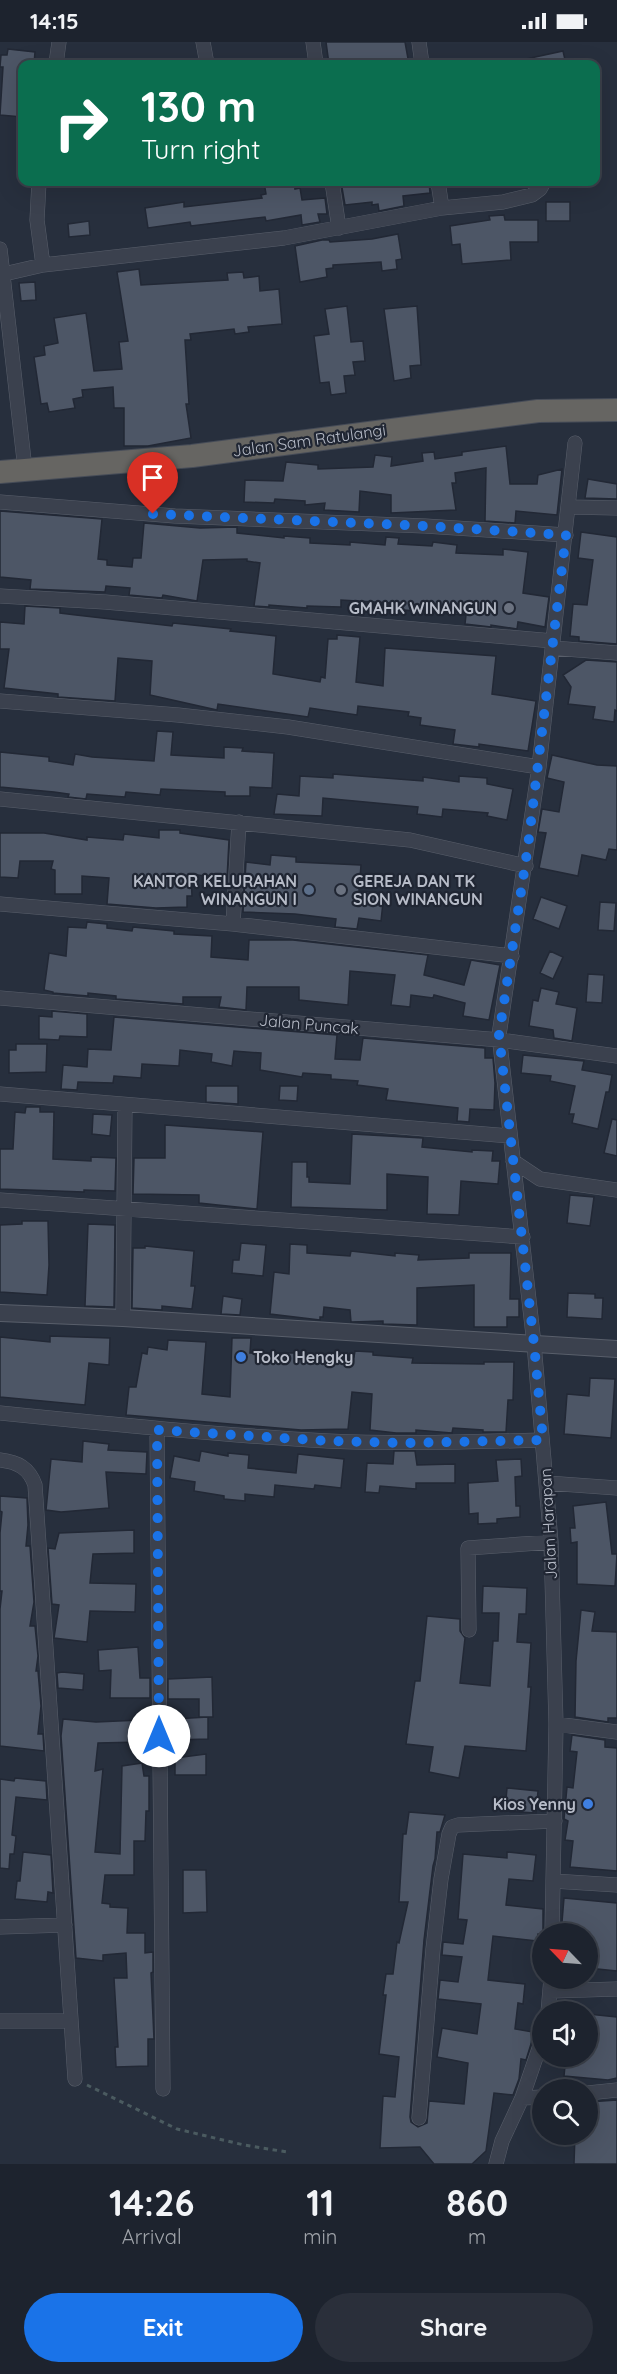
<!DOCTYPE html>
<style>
:root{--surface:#1d232e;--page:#2a2f3a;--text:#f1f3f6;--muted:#a0a4aa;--line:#3b404a;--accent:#1a73e8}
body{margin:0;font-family:Quicksand,sans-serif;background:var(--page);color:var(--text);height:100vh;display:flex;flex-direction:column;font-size:22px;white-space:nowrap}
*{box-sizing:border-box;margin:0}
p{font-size:20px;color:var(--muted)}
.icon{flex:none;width:33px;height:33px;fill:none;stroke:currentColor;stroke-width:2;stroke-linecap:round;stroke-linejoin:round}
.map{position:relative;height:2122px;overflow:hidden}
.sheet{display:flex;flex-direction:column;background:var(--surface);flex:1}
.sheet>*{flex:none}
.top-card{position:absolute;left:18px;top:18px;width:582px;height:126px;border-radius:12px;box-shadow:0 6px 24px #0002,0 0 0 2px var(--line);background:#0b6e4f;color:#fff;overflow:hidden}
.needle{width:39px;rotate:295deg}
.controls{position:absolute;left:532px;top:1881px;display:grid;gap:12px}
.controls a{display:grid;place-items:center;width:66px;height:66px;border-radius:50%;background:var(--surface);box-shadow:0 6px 24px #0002,0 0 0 2px var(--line);font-size:30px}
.pin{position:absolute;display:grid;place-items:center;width:51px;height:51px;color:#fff;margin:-62px -26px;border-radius:50% 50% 50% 0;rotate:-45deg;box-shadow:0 0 6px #0007}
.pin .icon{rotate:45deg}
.me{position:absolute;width:66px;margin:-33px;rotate:0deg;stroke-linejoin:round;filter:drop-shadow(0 0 4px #0008)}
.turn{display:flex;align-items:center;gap:21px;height:126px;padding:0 24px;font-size:27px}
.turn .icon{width:78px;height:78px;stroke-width:2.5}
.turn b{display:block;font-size:42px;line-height:51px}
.eta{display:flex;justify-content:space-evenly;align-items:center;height:102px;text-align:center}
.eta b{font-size:36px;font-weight:700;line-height:42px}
.cta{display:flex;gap:12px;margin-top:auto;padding:12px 24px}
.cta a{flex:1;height:69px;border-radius:36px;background:var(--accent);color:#fff;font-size:24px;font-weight:700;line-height:69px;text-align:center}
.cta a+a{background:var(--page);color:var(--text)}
.status{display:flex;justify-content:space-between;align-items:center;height:42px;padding:0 30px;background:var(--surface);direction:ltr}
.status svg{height:16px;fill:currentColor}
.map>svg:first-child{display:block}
.building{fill:#4d5666;stroke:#222835;stroke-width:1.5}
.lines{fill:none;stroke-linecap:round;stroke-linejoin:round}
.minor-casing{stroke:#595f6b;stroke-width:15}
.tertiary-casing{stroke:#595f6b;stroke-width:18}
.trunk-casing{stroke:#464c58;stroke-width:24}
.path{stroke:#4b5b60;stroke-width:3;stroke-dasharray:4.5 4.5;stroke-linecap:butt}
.minor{stroke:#3b414e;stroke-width:14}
.tertiary{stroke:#3b414e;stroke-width:16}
.trunk{stroke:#666562;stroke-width:22}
.route{stroke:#1a73e8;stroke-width:10;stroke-dasharray:0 18}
.worship-dot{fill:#6b7280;stroke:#202633;stroke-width:2}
.service-dot{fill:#5c6f8a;stroke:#202633;stroke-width:2}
.shop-dot{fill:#3f7fe0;stroke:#202633;stroke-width:2}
.labels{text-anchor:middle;stroke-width:4.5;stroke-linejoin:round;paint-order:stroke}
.street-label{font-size:16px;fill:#b7bcc8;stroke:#202633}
.poi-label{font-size:16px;font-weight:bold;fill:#b7bcc8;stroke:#202633;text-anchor:end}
</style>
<div class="status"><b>14:15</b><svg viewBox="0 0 49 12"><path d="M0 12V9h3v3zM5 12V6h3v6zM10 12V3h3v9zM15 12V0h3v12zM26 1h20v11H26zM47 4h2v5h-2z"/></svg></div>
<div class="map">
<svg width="617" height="2122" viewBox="0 0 617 2122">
<rect width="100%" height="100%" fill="#272f3d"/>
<path class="building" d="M326 0H405L409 22H329Z
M8 7 35 10 34 22H22V75L0 73 3 25H0L1 13H7Z
M563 9 566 22H527L526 17Z
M264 140H294L295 147 300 146 302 158 325 156 327 172H318L320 180 302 183 301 173 266 179 265 175 191 184 190 180 148 186 145 166 184 160V165L262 156 261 153 266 152Z
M341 140H429L430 151 403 154 404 164 379 169 378 162 372 163V160L345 163Z
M546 160H570V179H546Z
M504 173 505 178H538V200H510L511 218 462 222 460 202 452 203 450 184 490 178 489 174Z
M89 179 90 193 69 195 68 182Z
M398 192 402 217 396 218 397 227 382 229 381 220 333 223V226L326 227 327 235 300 240 295 204 322 198H329L330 200 372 197Z
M139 227 141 243 228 238 227 231 243 230 244 236 259 234 260 249 279 247 282 282 248 285 249 290 235 292 234 287 190 292 191 298H185L189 362H186L191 396 148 404H124V366H114L113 345 82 348 83 355 73 357 75 366 49 370 47 361 41 362 34 315 45 313 44 304 58 301 54 276 86 271 94 329 122 327 119 300 128 299 117 230Z
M35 240 36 258 21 259 19 241Z
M347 264 351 300 363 299 365 319 353 320 355 333 344 334 346 351 331 353 329 340 320 341 314 294 329 292 325 267Z
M417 264 421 323 410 324 411 336 394 339 384 267Z
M506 404 510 442H537L538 433 562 427 557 473 516 469 515 481 485 479 486 426 455 431 456 441H452L456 468 391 471V453L360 449 359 470 324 468 325 461 305 463V459L275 457 274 461 244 460 245 438 283 439 286 420 318 423V427L373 425 375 413 392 415 391 424 423 419 422 411 434 410 435 417 462 413V410Z
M588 437 617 442V457L585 456Z
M0 469 102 477 98 517 107 518V523L132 525 133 516H141L144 481 200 486 237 485V491L284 496V494L310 496V501L350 503V500L385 503 386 495 399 496 398 502 432 504 433 500 457 503 456 511 503 513V507L528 510 523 551 549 555 545 585 518 580 517 587 491 583V585L465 582 466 573 391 567V561L341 558V565L307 564V566L269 563V565L254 564 260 521 247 519V517L203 518 197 559 163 553 162 556 129 553 130 546 106 544 105 550 30 547 31 538 0 535Z
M581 490 617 495V602L579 599V595L570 594 573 562 587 563 593 518 578 516Z
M25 564 60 566V571L76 573 172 584 173 581 231 587 230 589 276 594 273 632 320 640 321 635 325 636 328 597H337V593L360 595 356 640 383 644 385 606 496 614 492 652 536 659 528 709 479 702V705L453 702 455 688 420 683 421 676 408 674 409 670 358 664 357 673 310 666 308 675 218 662 217 668 150 653 152 619 118 616 115 659 58 655V652L4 646 9 607H0V580L24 582Z
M586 618 617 620V669L615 668 614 680 593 677 595 665 568 662 571 645 563 633Z
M157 689 173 690 171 713 224 716V705L243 706 242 709 274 711 272 746 250 745V754H225V750L161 747 160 753 126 750 125 755 87 752 86 757 68 755 69 752 54 750 0 745V710L49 715V719L73 723 75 712 92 715 154 719Z
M552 713 597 723 617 724V808L609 807 606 818 582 813 578 834 539 826 546 791 538 790 542 767 559 770 564 740 547 736Z
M333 732 423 739V735L459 740V734L487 736V742L513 747 507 778 487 774 488 771 443 767 442 775 417 772 418 765 323 756 322 774 274 772 277 752 299 754 300 734 333 736Z
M159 788H180V791L229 798 227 837 191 832 192 854H187V865L156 866 107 862 109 836 82 834V852H55V828L51 827 53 819H20L18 836 0 835V791H44L87 798V795L123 798 124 792 159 796Z
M271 813 296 815V820L361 823 359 849 384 851 381 879 359 876 357 887 335 885 336 877 295 872 243 870 246 820 270 823Z
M541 855 567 864 559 887 533 877Z
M600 860 616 861 614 889 598 888Z
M87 880 107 882V886L132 889 133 885 174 889V892L212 894 211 915 248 918 249 898H293L428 913 424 933 464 943 471 918 500 923 489 978 463 974 465 961 434 953 433 956 411 953 410 965 391 963 395 933 350 929 348 963 299 958V945H247L246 968 219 965 221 955H183V962L116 957V954L88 951V954L53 951V950L44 948 49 911 66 914 68 885 86 886Z
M550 909 563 915 553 937 540 931Z
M588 932 604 933 602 961 586 960Z
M541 946 559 950 556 962 577 966 572 999 554 996 553 988 529 984 533 958 538 959Z
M52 969 87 972V995L60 994 59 998 39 997V974L52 975Z
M114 975 337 993 335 1017 360 1018 363 996 485 1006V1016H493L495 1041 494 1068 470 1067 469 1080 457 1079 458 1066 386 1058 388 1047 357 1043 358 1039 331 1037V1033L303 1031 302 1035 260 1028 261 1011 234 1009 232 1024 211 1020 212 1012 180 1008 179 1024 142 1022 141 1036 114 1034 113 1041 78 1040 77 1048 61 1047 63 1023 87 1025 88 1007 111 1008Z
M16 1002H47L46 1030 9 1031V1008H16Z
M523 1013 584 1019 582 1028 612 1033 609 1050H606L598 1087 572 1081 574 1072H569L575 1044 550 1039 551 1034 521 1031Z
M206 1044H238V1062L206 1060Z
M280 1044H298L297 1059 279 1058Z
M26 1065H40V1070H54L53 1117 91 1119V1115L116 1116 115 1149 84 1148V1150L0 1147V1107H13L15 1070 25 1071Z
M93 1072 112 1073 110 1094 92 1092Z
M612 1077 617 1078V1114L604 1111Z
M165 1083 263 1090 257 1167 199 1161V1153L133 1152 134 1116H165Z
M352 1092 423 1096 422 1105 472 1110V1108L493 1109 492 1119H500L498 1142 461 1139 459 1173 427 1172 428 1135 387 1132V1168L291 1165 292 1120H307V1135H309V1140L350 1142Z
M570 1153 594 1155 590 1184 567 1181Z
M22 1179H48L49 1223 47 1253 0 1250V1183L22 1182Z
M88 1182 115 1183 114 1265 85 1264Z
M241 1201 266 1203 263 1234 232 1231 233 1218H239Z
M290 1202 307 1203V1211L350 1214 351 1209 395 1214V1211L419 1213 418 1218 469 1216V1211H511L510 1257H519V1275H507V1285H474V1243L417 1246V1283L383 1282V1279L351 1280 350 1268 324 1265 323 1275H320V1278L270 1272 274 1230 289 1232Z
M145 1204 194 1209 191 1244H195L192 1267 162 1264V1268L132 1266 133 1206H145Z
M568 1251 595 1252V1256H603L602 1277 567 1275Z
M223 1254 242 1257 240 1273 221 1272Z
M50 1294 110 1296 109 1323 89 1321 85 1363 0 1355V1295L50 1300Z
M232 1296H251L250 1311H295V1316H327V1313L354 1315 355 1309 373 1310V1313L413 1316 412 1321 484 1322V1320H514L513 1358H508L506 1390H483V1388L453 1386 452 1391 416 1388V1391H396L370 1388 372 1352 352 1350 348 1387 301 1388 126 1373 129 1345H136L142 1311 147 1312 148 1305 167 1308 168 1298 206 1300 202 1352 230 1355Z
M590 1336 615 1337 611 1396 564 1392 567 1352 589 1354Z
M83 1399 109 1402 108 1408 147 1410 146 1432 106 1430 109 1466 61 1470 46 1468 51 1417 82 1420Z
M201 1409 228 1414V1411L249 1413 248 1426 296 1431 298 1412 344 1417 341 1446 315 1443 314 1447 275 1443 274 1455 245 1452V1459L224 1457V1454L194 1449 195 1440 170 1436 174 1414 199 1419Z
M394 1409H415L417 1423 455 1422V1441H416V1447L380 1444 379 1451 365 1450 367 1421 393 1422Z
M521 1417 522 1434 515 1435 516 1464H520V1475L497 1477V1481L478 1482V1471L469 1472 468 1441 498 1439 496 1418Z
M0 1454 27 1456 28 1483 26 1504H30L34 1560 30 1584H35L38 1614 36 1629H38L41 1664 38 1692H43L44 1709 0 1704V1567L2 1549H0V1491L2 1470 0 1469Z
M606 1460 612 1512H617L615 1544 577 1542V1500L571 1501 570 1486H575L573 1464Z
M134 1488V1511L93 1512 90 1541 136 1542 135 1570 90 1569 87 1600 54 1596 59 1563 52 1562 48 1506 55 1507 59 1491Z
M483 1544 527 1546 526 1572H519L517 1600 531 1601 528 1645H531L526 1709 465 1704 459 1736 429 1730 433 1705 406 1702 415 1639H420L427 1574 460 1577V1589L465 1596 460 1641 490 1644 493 1599H498L499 1571H482Z
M581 1568 595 1570 592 1589 617 1590V1676H608V1680L575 1675 576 1619Z
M138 1605 140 1636H150V1656H110L111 1628 99 1629 98 1608Z
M62 1630 84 1632 83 1648 58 1646 57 1631Z
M212 1635 213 1675H199V1657H168V1637Z
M208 1675V1697L173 1698V1677Z
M63 1677 96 1680 141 1678V1700L98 1701 95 1729 103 1727 95 1810 120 1812 122 1724 142 1721 144 1734H149V1769H146L145 1799H134V1833H105L102 1861 110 1862V1865L128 1866 127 1891H145V1911L153 1910V1930L151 1931 154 1997H148V2024L116 2025 115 2005H118L114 1936H127L126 1911 103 1913V1919L76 1916 61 1694Z
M572 1693 605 1698V1705L617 1706V1829L570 1825 573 1799 565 1798 568 1779 564 1777 567 1745 573 1746 577 1710 570 1709Z
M206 1712V1733H175V1716Z
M15 1736 46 1739 47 1758 16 1755 12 1793 16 1794 14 1812H10L9 1827 0 1826V1737L14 1739Z
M507 1746 538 1749 536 1771 505 1769Z
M409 1770 445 1773 440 1790H437L435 1817 433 1824 424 1898 410 2075 411 2080 418 2085 427 2081 429 2059 464 2062 468 2021 437 2015 442 1986 477 1992 481 1962 438 1957 440 1938 458 1940 462 1915 442 1913 443 1900 463 1902 467 1878 458 1877 463 1812 507 1816V1810L536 1813 533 1839 509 1837 506 1863 543 1867V1892H538L537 1899 493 1894 488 1938 525 1942 523 1962 518 1961 515 1987 533 1990 531 2002 526 2018 521 2017 519 2037 513 2053 494 2051 486 2109 472 2122H434L420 2105 380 2106 383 2054 395 2055 399 2015 379 2012 386 1953H383L386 1932H393L397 1900 399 1901 408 1860H399L403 1792H406Z
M23 1810 51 1813 53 1851 48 1850 47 1860 15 1857 17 1839H20Z
M183 1828H206L207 1870 183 1871Z
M564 1856 617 1861V1929L588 1926V1892H561Z
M588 1972 617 1975V2036L608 2038 564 2034 566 2014H588Z
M617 2058V2122H574L575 2092H588V2060Z"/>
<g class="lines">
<g class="minor-casing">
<path id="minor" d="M203 0 207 22
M313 0 316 22
M419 0 422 22
M56 22 59 0
M39 140 37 178 43 223
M332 140 339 186
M438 140 442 166
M0 207 25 427
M4 232 43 223 284 196 442 166 503 160 532 153 540 147 544 140
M0 460 175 474 425 484 566 493
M569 465 617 466
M0 554 105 560 553 599
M553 606 617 611
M0 659 178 673 288 685 539 725
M0 757 410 798 526 824
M0 862 233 882 512 914
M233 882 239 780
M0 956 500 998 617 1014
M0 1052 510 1094
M513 1119 540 1137 617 1148
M0 1158 523 1195
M123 1276 125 1064
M0 1371C109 1382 218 1393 328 1399 399 1402 471 1400 542 1398
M157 1388 163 2047
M0 1418C18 1420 29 1426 35 1443L75 2037
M547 1441 617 1446
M469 1588 468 1506 551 1500
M556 1682 617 1690
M553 1839 617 1843
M0 1885 65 1883
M552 1892 556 1682 551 1500 534 1302 499 993 539 725 575 401
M551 1949 617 1947
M548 1970 551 1936
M0 1979H71
M588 2051 617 2048
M522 2056 543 2055
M419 2076 433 1907 441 1837 449 1792 452 1785 458 1783 555 1779
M496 2122 502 2099 522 2056 543 1995"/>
</g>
<g class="tertiary-casing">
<path id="tertiary" d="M0 1271 123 1276 617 1307"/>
</g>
<g class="trunk-casing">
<path id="trunk" d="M0 430 192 414 538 369 617 368"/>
</g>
<path class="path" d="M87 2043 177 2087 244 2103 287 2110"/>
<use href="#minor" class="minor"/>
<use href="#tertiary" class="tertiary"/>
<use href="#trunk" class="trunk"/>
</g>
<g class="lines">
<path class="route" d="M153 472 425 484 566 493 528 804 499 993 534 1302 543 1398 405 1401 329 1399 157 1388 159 1694"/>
</g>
<g class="worship-dot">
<circle cx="509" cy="566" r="6"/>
<circle cx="341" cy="848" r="6"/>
</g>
<circle class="service-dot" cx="309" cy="848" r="6"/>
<g class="shop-dot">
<circle cx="241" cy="1315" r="6"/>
<circle cx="588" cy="1762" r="6"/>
</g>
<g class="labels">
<g class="street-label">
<text transform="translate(309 398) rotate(-8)" y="6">Jalan Sam Ratulangi</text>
<text transform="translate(309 982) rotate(5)" y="6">Jalan Puncak</text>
<text transform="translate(548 1482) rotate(-93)" y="6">Jalan Harapan</text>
</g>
<g class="poi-label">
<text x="497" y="572">GMAHK WINANGUN</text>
<text x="297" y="845">KANTOR KELURAHAN<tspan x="297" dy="18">WINANGUN I</tspan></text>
<text x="353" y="845" text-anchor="start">GEREJA DAN TK<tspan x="353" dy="18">SION WINANGUN</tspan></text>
<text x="253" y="1321" text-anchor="start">Toko Hengky</text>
<text x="576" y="1768">Kios Yenny</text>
</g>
</g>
</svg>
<div class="controls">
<a><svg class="needle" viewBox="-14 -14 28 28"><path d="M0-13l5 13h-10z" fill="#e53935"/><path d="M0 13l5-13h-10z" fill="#a0a4aa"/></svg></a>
<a><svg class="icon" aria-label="sound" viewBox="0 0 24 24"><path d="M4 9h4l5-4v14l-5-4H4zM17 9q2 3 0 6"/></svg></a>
<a><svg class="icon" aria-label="search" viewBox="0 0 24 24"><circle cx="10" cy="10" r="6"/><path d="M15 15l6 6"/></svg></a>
</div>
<div class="pin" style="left:153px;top:472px;background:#d93025"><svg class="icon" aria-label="arrive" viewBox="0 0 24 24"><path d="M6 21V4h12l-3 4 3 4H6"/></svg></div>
<svg class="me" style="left:159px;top:1694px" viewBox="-20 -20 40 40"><circle r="19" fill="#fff"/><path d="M0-13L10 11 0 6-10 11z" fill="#1a73e8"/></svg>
<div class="top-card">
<div class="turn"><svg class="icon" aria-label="right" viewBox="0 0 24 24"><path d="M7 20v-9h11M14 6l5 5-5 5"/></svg><div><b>130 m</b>Turn right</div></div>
</div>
</div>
<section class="sheet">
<div class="eta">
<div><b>14:26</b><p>Arrival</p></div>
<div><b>11</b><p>min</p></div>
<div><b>860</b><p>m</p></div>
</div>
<div class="cta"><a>Exit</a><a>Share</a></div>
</section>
